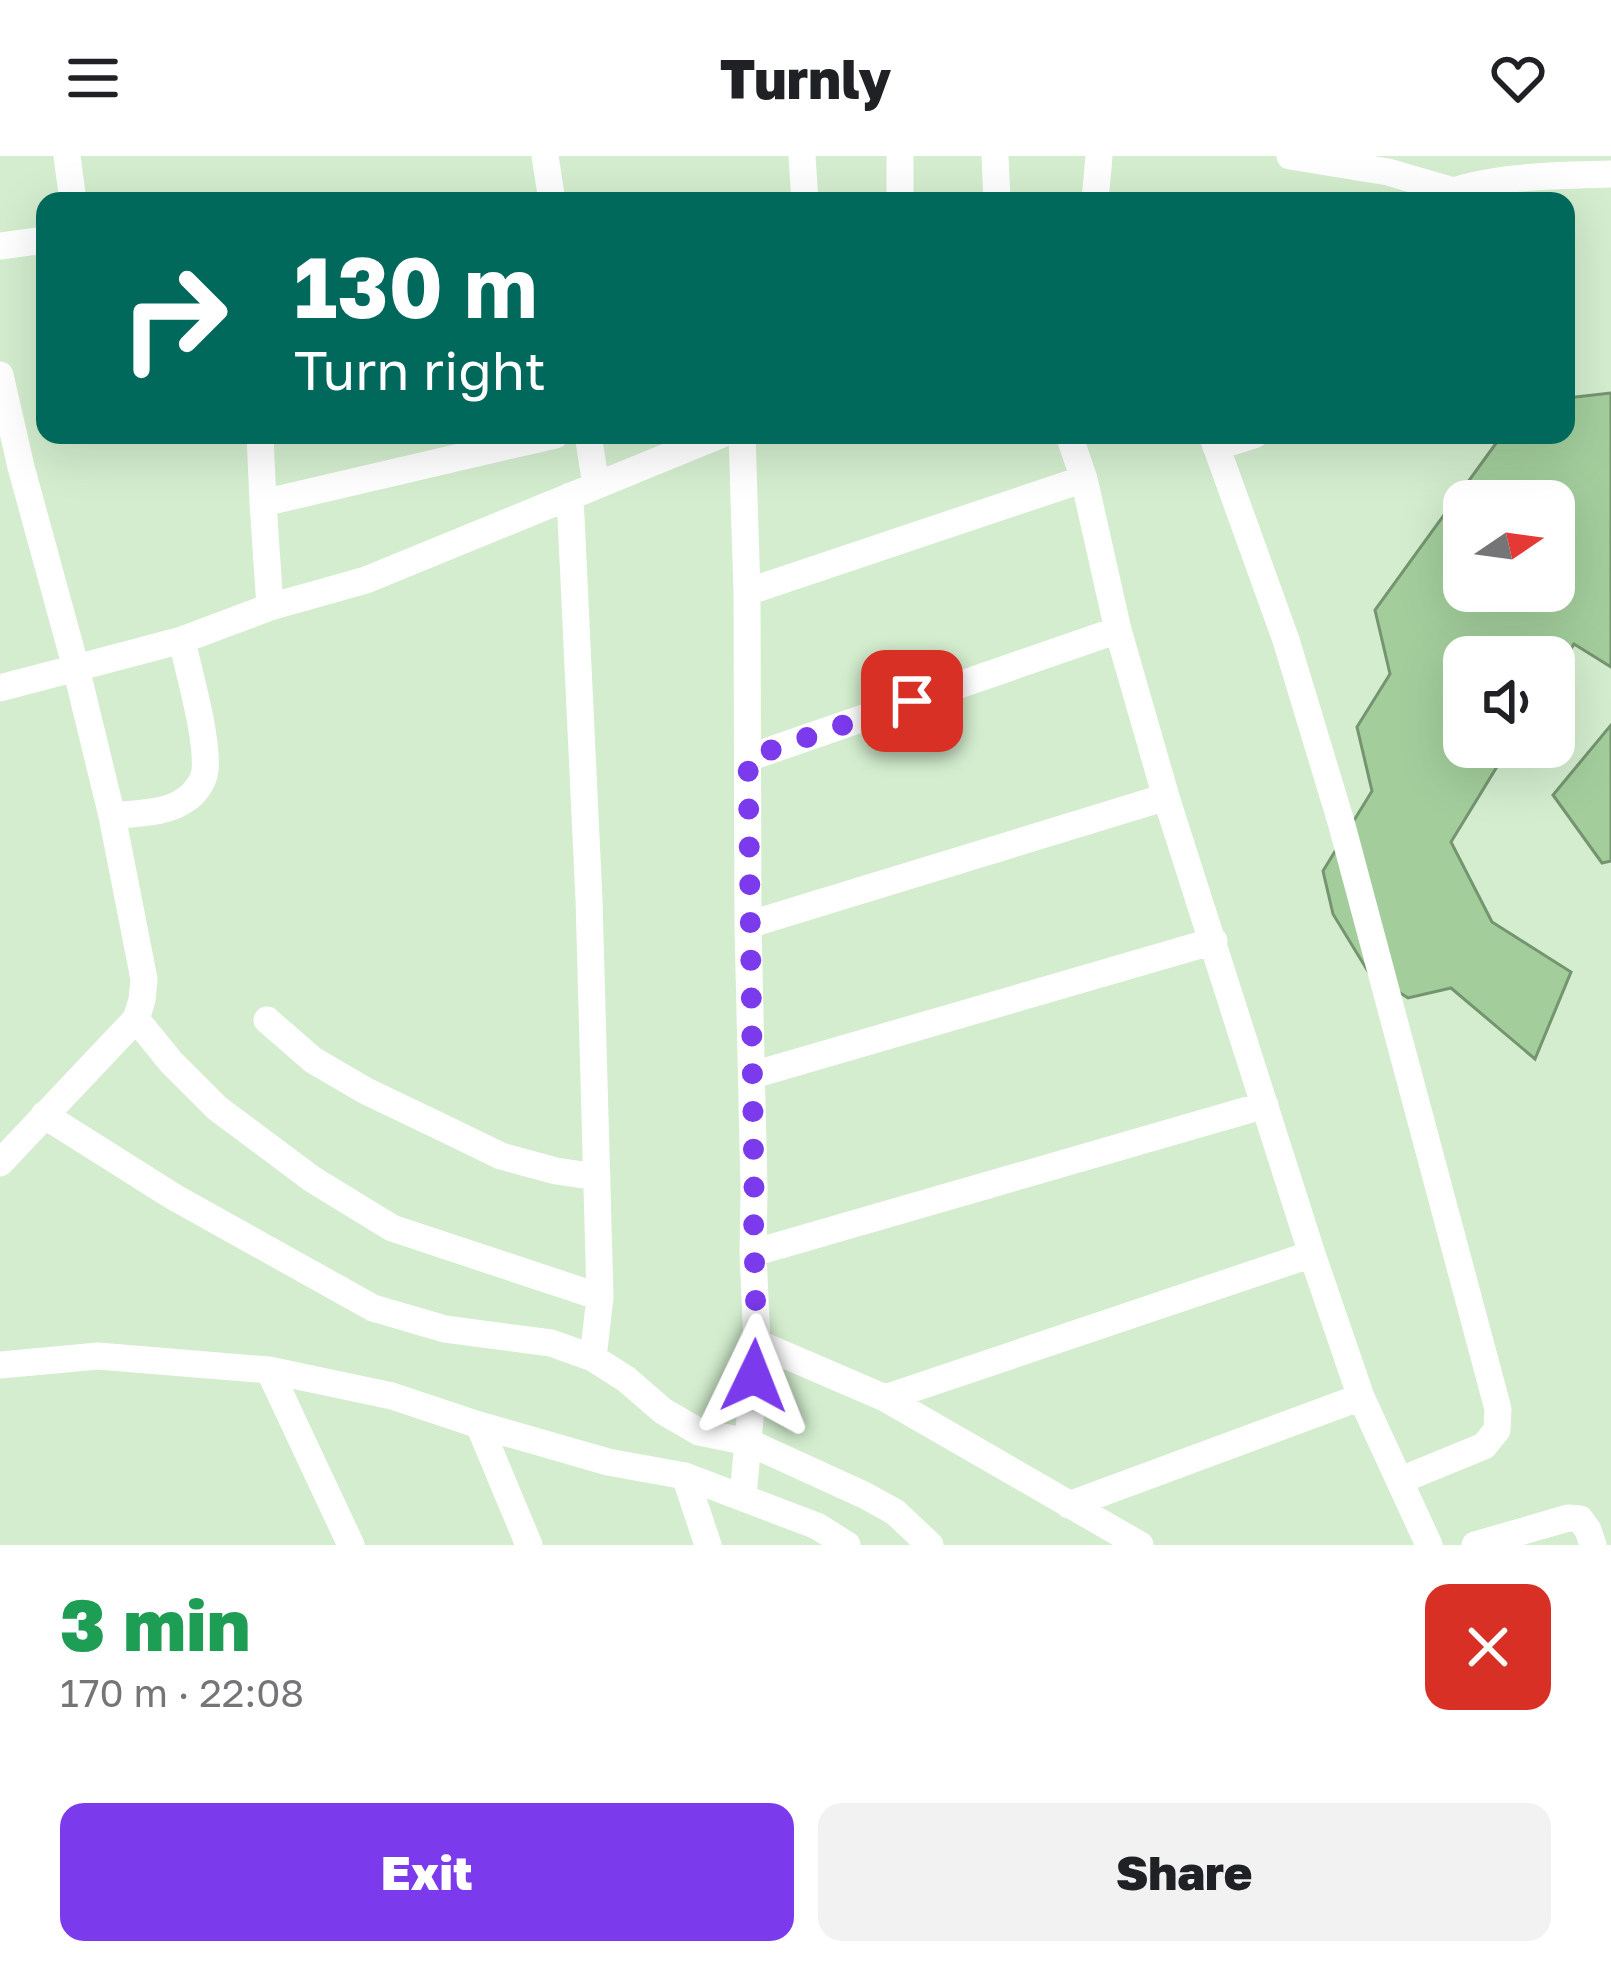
<!DOCTYPE html>
<meta charset="utf-8">
<style>
:root{--surface:#fff;--page:#f2f2f2;--text:#202124;--muted:#757577;--accent:#7c3aed}
body{margin:0;font-family:"Golos Text",sans-serif;background:var(--page);color:var(--text);height:100vh;display:flex;flex-direction:column;font-size:45px;white-space:nowrap}
*{box-sizing:border-box;margin:0}
p{font-size:39px;color:var(--muted)}
.icon{flex:none;width:66px;height:66px;fill:none;stroke:currentColor;stroke-width:2;stroke-linecap:round;stroke-linejoin:round}
.map{position:relative;height:1389px;overflow:hidden}
.side{display:flex;flex-direction:column;background:var(--surface);flex:1}
.side>*{flex:none}
.banner{position:absolute;left:36px;top:36px;width:1539px;height:252px;border-radius:24px;box-shadow:0 12px 48px #0002;background:#00695c;color:#fff;overflow:hidden}
.needle{width:78px;rotate:77deg}
.fabs{position:absolute;left:1443px;top:324px;display:grid;gap:24px}
.fabs a{display:grid;place-items:center;width:132px;height:132px;border-radius:24px;background:var(--surface);box-shadow:0 12px 48px #0002;font-size:60px}
.pin{position:absolute;display:grid;place-items:center;width:102px;height:102px;color:#fff;margin:-51px;border-radius:24px;box-shadow:0 6px 18px #0006}
.me{position:absolute;width:132px;margin:-66px;rotate:2deg;stroke-linejoin:round;filter:drop-shadow(0 0 9px #0008)}
.turn{display:flex;align-items:center;gap:42px;height:252px;padding:0 60px;font-size:54px}
.turn .icon{width:156px;height:156px;stroke-width:2.5}
.turn b{display:block;font-size:84px;line-height:102px}
.round{display:grid;place-items:center;flex:none;width:126px;height:126px;border-radius:24px;background:var(--page)}
.headline{display:flex;align-items:center;justify-content:space-between;height:204px;padding:0 60px}
h1{font-size:72px;font-weight:800;line-height:90px;color:#1e9e55}
.primary-button{display:flex;gap:24px;margin-top:auto;padding:24px 60px}
.primary-button a{flex:1;height:138px;border-radius:24px;background:var(--accent);color:#fff;font-size:48px;font-weight:800;line-height:138px;text-align:center}
.primary-button a+a{background:var(--page);color:var(--text)}
header{display:flex;justify-content:space-between;align-items:center;height:156px;padding:0 60px;background:var(--surface);font-size:54px;font-weight:800}
.map>svg:first-child{display:block}
.water{fill:#a3ce9c;stroke:#74956f;stroke-width:3;fill-rule:evenodd}
.lines{fill:none;stroke-linecap:round;stroke-linejoin:round}
.street{stroke:#fff;stroke-width:27}
.route{stroke:#7c3aed;stroke-width:21;stroke-dasharray:0 37.8}
</style>
<header><svg class="icon" aria-label="menu" viewBox="0 0 24 24"><path d="M4 6h16M4 12h16M4 18h16"/></svg>Turnly<svg class="icon" aria-label="heart" viewBox="0 0 24 24"><path d="M12 20l-8-8c-3-5 5-10 8-4 3-6 11-1 8 4z"/></svg></header>
<div class="map">
<svg width="1611" height="1389" viewBox="0 0 1611 1389">
<rect width="100%" height="100%" fill="#d3edce"/>
<path class="water" d="M1611 237V511L1574 488 1554 519V501H1464V591H1509L1451 686 1492 766 1571 816 1535 903 1451 832 1408 842 1369 817 1333 758 1323 715 1372 635 1357 571 1390 518 1375 454 1502 279H1566V242ZM1464 345H1554V435H1464Z
M1611 569V705L1602 707 1553 639Z"/>
<g class="lines">
<path class="street" d="M67 0 73 45
M545 0 552 45
M802 0 805 45
M900 0V45
M995 0 997 45
M1290 0 1388 16 1450 34
M1095 45 1099 0
M1426 45C1485 19 1547 20 1611 18
M0 90 45 84
M0 219 21 311 76 512 182 484 270 451 366 424 720 279
M260 279 263 347 555 279
M588 279 596 329
M742 279 747 436 748 769 754 1034 753 1097 757 1187 743 1340
M1069 279 1084 323 1118 474 1166 641 1312 1098 1361 1241 1429 1389
M1212 279 1286 484 1341 666 1498 1253 1497 1274 1484 1290 1401 1324
M1216 291 1254 279
M570 340 589 744 600 1141 593 1202
M263 347 270 451
M747 436 1084 323
M0 532 76 512 112 660 144 823 142 844 136 863 0 1007
M748 602 1118 474
M112 660C135 657 166 658 185 644 195 638 204 625 205 614 208 581 189 518 182 484
M748 769 1166 641
M136 863 171 906 217 952 312 1023 392 1072 600 1141
M267 864 313 904 366 935 435 968 501 1000 556 1015 597 1021
M753 919 1214 785
M44 959 174 1041 373 1152 445 1173 551 1187 593 1202 626 1223 663 1255 699 1276 748 1286 864 1339 895 1356 930 1389
M753 1097 1265 949
M757 1187 885 1242 1140 1389
M0 1209 98 1200 269 1214 392 1240 479 1269 608 1306 685 1320 817 1370 847 1389
M269 1214 351 1389
M885 1242 1312 1098
M479 1269 529 1389
M685 1320 708 1389
M1069 1349 1361 1241
M1475 1389 1568 1362 1580 1363 1588 1374 1593 1389"/>
</g>
<g class="lines">
<path class="route" d="M754 1220C759 1158 752 1096 754 1034L748 602 912 545"/>
</g>
</svg>
<div class="fabs">
<a><svg class="needle" viewBox="-14 -14 28 28"><path d="M0-13l5 13h-10z" fill="#e53935"/><path d="M0 13l5-13h-10z" fill="#757577"/></svg></a>
<a><svg class="icon" aria-label="sound" viewBox="0 0 24 24"><path d="M4 9h4l5-4v14l-5-4H4zM17 9q2 3 0 6"/></svg></a>
</div>
<div class="pin" style="left:912px;top:545px;background:#d93025"><svg class="icon" aria-label="arrive" viewBox="0 0 24 24"><path d="M6 21V4h12l-3 4 3 4H6"/></svg></div>
<svg class="me" style="left:754px;top:1220px" viewBox="-20 -20 40 40"><path d="M0-17L14 15 0 8-14 15z" fill="#7c3aed" stroke="#fff" stroke-width="4"/></svg>
<div class="banner">
<div class="turn"><svg class="icon" aria-label="right" viewBox="0 0 24 24"><path d="M7 20v-9h11M14 6l5 5-5 5"/></svg><div><b>130 m</b>Turn right</div></div>
</div>
</div>
<section class="side">
<div class="headline"><div><h1>3 min</h1><p>170 m · 22:08</p></div><a class="round" style="background:#d93025;color:#fff"><svg class="icon" aria-label="close" viewBox="0 0 24 24"><path d="M6 6l12 12M18 6L6 18"/></svg></a></div>
<div class="primary-button"><a>Exit</a><a>Share</a></div>
</section>
